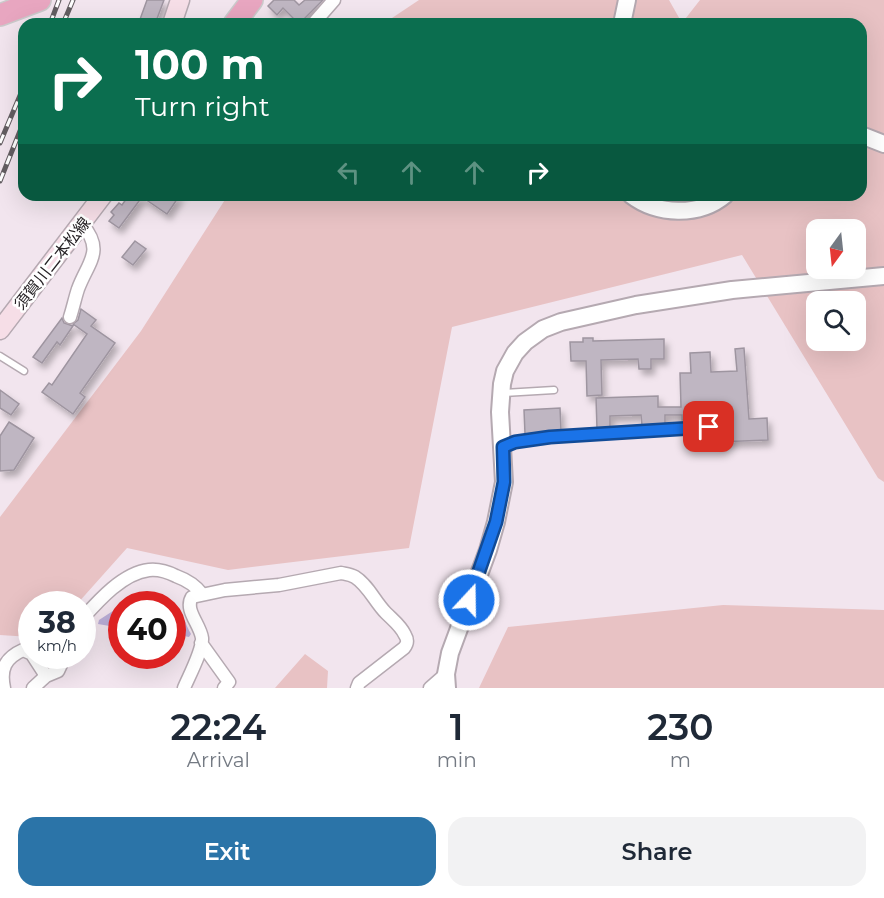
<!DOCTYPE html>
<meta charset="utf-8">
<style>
:root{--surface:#fff;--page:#f2f2f3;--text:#1f2937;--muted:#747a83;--accent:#2b74a8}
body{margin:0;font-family:Montserrat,"Noto Sans JP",sans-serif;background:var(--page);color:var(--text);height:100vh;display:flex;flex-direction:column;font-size:22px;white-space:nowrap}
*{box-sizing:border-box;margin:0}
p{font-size:20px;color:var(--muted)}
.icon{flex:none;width:33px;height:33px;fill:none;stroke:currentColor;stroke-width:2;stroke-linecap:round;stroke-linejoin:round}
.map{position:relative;height:688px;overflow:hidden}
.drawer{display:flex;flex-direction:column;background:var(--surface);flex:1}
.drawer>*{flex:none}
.guide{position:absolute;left:18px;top:18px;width:849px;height:183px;border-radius:18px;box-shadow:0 6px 24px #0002;background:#0b6e4f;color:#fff;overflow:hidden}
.needle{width:39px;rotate:195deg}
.buttons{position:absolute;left:806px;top:219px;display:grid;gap:12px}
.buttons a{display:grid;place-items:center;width:60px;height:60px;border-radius:12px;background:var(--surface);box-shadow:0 6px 24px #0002;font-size:30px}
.speed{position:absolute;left:18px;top:591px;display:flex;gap:12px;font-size:30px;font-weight:700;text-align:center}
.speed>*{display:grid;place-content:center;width:78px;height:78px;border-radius:50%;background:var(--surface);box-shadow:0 6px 24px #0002;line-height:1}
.speed small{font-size:15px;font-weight:400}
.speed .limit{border:9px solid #d22;background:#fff;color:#111}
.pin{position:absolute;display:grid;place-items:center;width:51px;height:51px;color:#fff;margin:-26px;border-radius:12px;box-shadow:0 3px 9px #0006}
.me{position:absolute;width:66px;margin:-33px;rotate:21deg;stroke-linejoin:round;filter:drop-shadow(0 0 4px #0008)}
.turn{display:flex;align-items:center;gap:21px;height:126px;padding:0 18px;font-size:27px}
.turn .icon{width:78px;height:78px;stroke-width:2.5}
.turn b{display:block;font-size:42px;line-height:51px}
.lanes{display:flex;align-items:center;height:57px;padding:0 18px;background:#0003;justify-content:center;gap:30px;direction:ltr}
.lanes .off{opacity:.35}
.eta{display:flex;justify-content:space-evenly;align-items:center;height:102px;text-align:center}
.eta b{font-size:36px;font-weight:600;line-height:42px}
.button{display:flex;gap:12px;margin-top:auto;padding:12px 18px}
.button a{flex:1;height:69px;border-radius:18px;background:var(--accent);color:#fff;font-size:24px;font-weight:600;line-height:69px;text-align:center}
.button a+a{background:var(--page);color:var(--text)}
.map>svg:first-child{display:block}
.green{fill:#e8c2c4;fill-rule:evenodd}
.water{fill:#bcafd9}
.building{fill:#bfb6c2;stroke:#9e95a0;stroke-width:1.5;filter:url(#shadow)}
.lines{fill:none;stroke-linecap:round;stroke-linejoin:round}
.service-casing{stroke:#b5a9b1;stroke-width:9}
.minor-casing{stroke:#b5a9b1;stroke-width:15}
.tertiary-casing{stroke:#b5a9b1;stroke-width:20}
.secondary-casing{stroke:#b5a9b1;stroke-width:21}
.trunk-casing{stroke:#cbcacb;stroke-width:24}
.service{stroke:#fff;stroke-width:6}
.minor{stroke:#fff;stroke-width:12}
.tertiary{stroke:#fff;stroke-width:16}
.secondary{stroke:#f6dee7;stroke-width:18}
.trunk{stroke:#e8a6c0;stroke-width:21}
.rail-casing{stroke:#635d61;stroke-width:5}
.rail{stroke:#fff;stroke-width:3;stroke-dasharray:9;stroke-linecap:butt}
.route-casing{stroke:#114b97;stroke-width:15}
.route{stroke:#1a73e8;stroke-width:10}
.labels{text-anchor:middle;stroke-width:5;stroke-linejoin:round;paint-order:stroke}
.street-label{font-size:16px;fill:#282427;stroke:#fff}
</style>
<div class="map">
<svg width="884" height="688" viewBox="0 0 884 688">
<defs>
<filter id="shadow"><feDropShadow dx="3.5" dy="5.5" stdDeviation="3" flood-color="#0004"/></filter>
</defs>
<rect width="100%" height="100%" fill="#f2e5ee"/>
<path class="green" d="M419 0H669L682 23 700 0H884V482L878 478 742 255 452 327 409 548 228 570 127 548 77 604H32L31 637 0 635V517L141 331 228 195H861V24H383ZM816 230H855V268H816ZM816 302H855V340H816Z
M723 605 884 610V688H479L508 627Z
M305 654 328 671 327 688H275Z"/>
<path class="water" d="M154 593C179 598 180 613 191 634L189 637 173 634 172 604H122L142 595Z
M122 605 121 628 98 624 99 620Z"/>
<path class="building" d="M147 0H164L155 24 139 22Z
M274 0H294L299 5 305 0H323L299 24 283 8 277 15 268 6Z
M129 195H180L167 214 142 197 119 228 109 221 114 215 111 212 119 203 122 205Z
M135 241 146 249 133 265 122 257Z
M81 309 96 320 91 326 115 343 80 393 85 397 73 414 42 392 49 383 52 385 87 334 73 324 78 320Z
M62 318 64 323 73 326 60 345 57 342 42 363 33 357Z
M583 338H593V341L664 339V359H651V369H639L638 359 601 360 602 395 587 396 586 361H571L570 342H583Z
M744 348 749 419 767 418 768 440 717 442 716 419 682 420V415H665V424L642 425 641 415 610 416V428L597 429 596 398 658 396V407H681L680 373H691L690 353 710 352 711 372 737 371 735 349Z
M0 390 19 404 11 415 0 408Z
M560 408 561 431 525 434 524 410Z
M9 422 34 438 14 470 0 471V436Z"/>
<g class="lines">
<g class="service-casing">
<path id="service" d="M0 356 24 371
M504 393 554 390
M504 447 515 442 550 437 709 427"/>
</g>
<g class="minor-casing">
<path id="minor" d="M313 24 334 0
M70 317C73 308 75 298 78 289 88 262 105 251 82 224
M82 619C99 600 123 573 149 570 158 569 168 572 176 576 187 580 195 585 202 594
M201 643 229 682 224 688
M33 656 46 676
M4 688C0 669 5 658 23 650L32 654
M33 688 46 676 58 671 65 656
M184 688C189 676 203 650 202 638 200 624 184 610 192 597L225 590 279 585 341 573C346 574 350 574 355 577 368 585 375 602 386 613 393 620 401 626 405 635 408 640 408 643 404 648L359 683 357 688
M430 688 446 674"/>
</g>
<g class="tertiary-casing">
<path id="tertiary" d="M622 24 627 0
M861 135 884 144
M631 195C657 215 699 217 725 195
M447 688 446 674 450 653 488 550 496 522 504 482 500 412 502 384 505 371 515 353 525 342 543 329 561 322 636 305 732 290 884 276"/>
</g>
<g class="secondary-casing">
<path id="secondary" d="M172 24 180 0
M0 330 103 195"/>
</g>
<g class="trunk-casing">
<path id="trunk" d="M0 15 40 0
M234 24 252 0"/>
</g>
<use href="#service" class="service"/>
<use href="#minor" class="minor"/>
<use href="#tertiary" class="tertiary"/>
<use href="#secondary" class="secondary"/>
<use href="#trunk" class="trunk"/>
<g class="rail-casing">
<path id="rail" d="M50 24 59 0
M63 24 73 0
M0 143 24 86
M0 181 24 121"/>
</g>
<use href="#rail" class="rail"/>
</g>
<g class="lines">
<g class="route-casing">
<path id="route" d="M469 600 496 522 504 482 503 447 515 442 550 437 709 427"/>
</g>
<use href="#route" class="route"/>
</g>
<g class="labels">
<g class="street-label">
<text transform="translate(52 263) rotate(-52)" y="6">須賀川二本松線</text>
</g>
</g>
</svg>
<div class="buttons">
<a><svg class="needle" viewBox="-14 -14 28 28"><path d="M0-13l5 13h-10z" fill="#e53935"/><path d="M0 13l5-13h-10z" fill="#747a83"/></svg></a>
<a><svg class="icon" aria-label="search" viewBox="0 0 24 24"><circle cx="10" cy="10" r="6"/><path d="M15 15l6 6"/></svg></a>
</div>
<div class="speed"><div>38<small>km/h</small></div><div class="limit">40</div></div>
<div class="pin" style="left:709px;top:427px;background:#d93025"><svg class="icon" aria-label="arrive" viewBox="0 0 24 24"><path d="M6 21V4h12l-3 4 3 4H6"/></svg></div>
<svg class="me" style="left:469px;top:600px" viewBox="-20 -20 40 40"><circle r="17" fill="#1a73e8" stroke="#fff" stroke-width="3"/><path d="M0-11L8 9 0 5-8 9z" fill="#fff"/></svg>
<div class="guide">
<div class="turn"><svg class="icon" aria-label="right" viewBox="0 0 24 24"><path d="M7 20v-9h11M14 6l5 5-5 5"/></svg><div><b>100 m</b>Turn right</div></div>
<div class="lanes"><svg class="icon off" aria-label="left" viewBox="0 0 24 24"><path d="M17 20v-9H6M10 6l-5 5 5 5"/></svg><svg class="icon off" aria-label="ahead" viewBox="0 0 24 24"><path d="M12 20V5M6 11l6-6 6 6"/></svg><svg class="icon off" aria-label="ahead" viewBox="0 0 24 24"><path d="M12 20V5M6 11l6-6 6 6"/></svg><svg class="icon" aria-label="right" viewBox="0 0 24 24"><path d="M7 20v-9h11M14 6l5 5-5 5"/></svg></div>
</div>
</div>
<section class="drawer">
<div class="eta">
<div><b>22:24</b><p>Arrival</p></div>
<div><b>1</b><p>min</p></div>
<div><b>230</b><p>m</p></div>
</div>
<div class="button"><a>Exit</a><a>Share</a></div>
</section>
